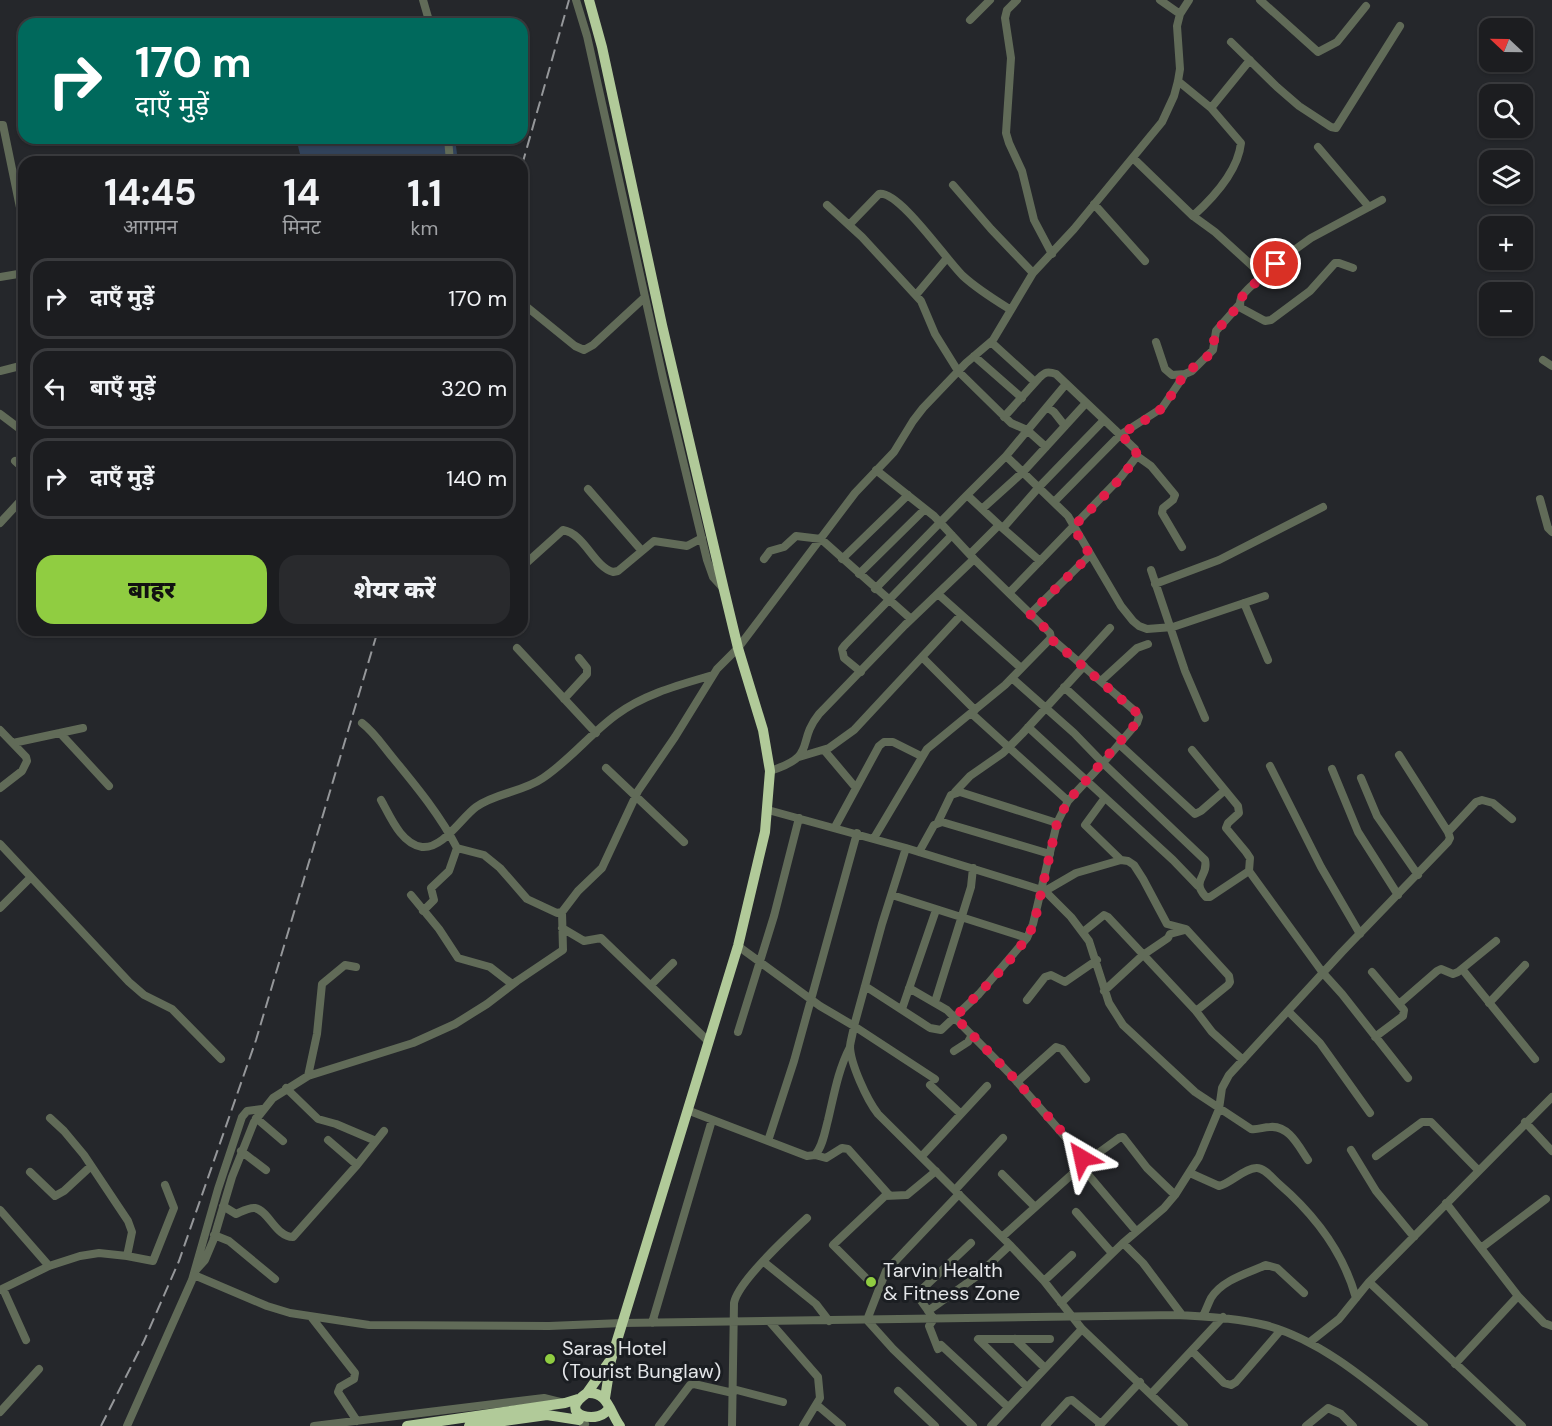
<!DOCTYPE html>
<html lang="hi">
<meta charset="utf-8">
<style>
:root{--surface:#1c1d20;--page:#292a2d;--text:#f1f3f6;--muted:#a0a2a5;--line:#3a3b3e;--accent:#90cd41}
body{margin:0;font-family:"DM Sans","Noto Sans Devanagari",sans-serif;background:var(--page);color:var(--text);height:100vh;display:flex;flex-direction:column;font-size:22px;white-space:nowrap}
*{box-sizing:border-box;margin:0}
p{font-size:20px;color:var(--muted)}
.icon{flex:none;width:33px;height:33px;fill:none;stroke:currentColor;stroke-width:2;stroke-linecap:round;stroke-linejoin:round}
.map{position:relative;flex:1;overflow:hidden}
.panel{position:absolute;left:18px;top:156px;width:510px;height:480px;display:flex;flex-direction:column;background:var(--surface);border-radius:18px;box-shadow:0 2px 4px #0004,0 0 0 2px var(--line)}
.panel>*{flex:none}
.banner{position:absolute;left:18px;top:18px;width:510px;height:126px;border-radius:18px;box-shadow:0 2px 4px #0004,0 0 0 2px var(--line);background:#00695c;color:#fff;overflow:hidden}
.needle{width:39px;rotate:292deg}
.buttons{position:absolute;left:1479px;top:18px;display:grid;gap:12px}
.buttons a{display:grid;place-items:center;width:54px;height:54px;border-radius:12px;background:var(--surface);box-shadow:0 2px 4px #0004,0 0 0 2px var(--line);font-size:30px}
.pin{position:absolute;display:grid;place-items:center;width:51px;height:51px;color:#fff;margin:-26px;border:3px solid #fff;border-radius:50%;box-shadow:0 2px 6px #0007}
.me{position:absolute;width:66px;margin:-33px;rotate:324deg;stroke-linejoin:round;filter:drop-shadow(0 0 4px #0008)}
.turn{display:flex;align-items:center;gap:21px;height:126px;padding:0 18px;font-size:27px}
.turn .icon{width:78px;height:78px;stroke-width:2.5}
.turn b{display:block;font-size:42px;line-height:51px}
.eta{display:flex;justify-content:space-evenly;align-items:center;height:102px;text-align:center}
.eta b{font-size:36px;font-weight:800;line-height:42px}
.primary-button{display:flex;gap:12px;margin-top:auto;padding:12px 18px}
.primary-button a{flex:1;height:69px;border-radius:18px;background:var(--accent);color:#111;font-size:24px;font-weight:800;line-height:69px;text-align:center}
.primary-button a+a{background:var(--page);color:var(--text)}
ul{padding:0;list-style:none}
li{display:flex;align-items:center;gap:18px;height:81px;margin:0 12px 9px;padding:0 6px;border:3px solid var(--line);border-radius:18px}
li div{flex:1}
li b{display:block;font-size:22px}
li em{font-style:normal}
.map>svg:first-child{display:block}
.green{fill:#31425a}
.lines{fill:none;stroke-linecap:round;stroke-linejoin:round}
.minor{stroke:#616b58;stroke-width:8}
.highway{stroke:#b1ca99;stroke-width:10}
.rail{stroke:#95979a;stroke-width:2;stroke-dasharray:12 6;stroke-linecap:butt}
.route{stroke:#e11d48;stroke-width:10;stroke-dasharray:0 18}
.poi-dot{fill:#90cd41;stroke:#1b1e22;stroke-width:2}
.labels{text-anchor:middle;stroke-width:6;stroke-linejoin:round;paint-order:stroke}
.poi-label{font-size:20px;fill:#e4e6e9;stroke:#1b1e22;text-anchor:start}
</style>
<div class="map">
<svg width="1552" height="1426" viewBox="0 0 1552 1426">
<rect width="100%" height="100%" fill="#25272b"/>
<path class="green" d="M296 138H455L458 162H302Z"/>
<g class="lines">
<path class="minor" d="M423 0 430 24
M576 0 587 36 663 378 707 560 713 577 723 588
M1017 0 1007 10 1005 18 1011 58 1006 133 1009 143 1022 171 1034 220 1052 254
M1160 0 1180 14
M1260 0 1318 52 1337 42 1366 6
M970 20 990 0
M1231 42 1277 87 1299 106 1331 127 1336 128 1400 26
M1178 81 1211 108 1241 143C1238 171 1213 198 1193 216
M1211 108 1250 60
M0 125H3L24 227
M448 138 450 162
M1318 147 1369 207
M1133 158 1193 216 1215 232 1259 272 1260 278C1252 286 1236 296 1241 308L1265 321 1271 320 1310 291 1335 263H1339L1353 268
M953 185 991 229 1033 273
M1094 204 1145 261
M827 205 862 237 921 301 935 334 958 371 1011 423 1027 430 1046 447
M849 225 879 194C899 190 947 261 963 276 977 289 995 300 1011 310
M1261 274 1311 238 1382 200
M0 277 24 273
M916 295 947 258
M522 303 575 346 584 350 593 345 644 298
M991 342 1035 382
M1156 342 1165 369 1172 375 1185 374 1192 371 1213 350 1216 331 1239 305
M974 356 1022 398
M1543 360 1552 366
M0 371 24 365
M1047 407 1054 412 1065 426
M0 414 24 432
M1004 417 1039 378C1045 372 1048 371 1056 374L1135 449 1137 456 1121 477 1009 593
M1006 456 1068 516 1121 606 1133 621 1139 626 1147 629 1173 627 1265 596
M1137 456 1151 466 1175 495 1173 500 1163 508 1162 513 1182 547
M15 461 24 469
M588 489 642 551
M1540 499 1548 528 1552 532
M1054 502 1120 435 1162 408 1185 374
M982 509 1023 472 1086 403
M0 523 24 497
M999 525 967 495 1006 456 1066 384
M1003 528 1039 487 1104 420
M970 554 999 525 1040 561
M764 559 770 551 784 547 796 536 821 539 911 619
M842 559 908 495
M523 566 563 530C585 534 593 566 613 572L618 571 654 541 687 546 702 538
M1151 570 1185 671 1205 718
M859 574 925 509
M1155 584 1219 560 1323 507
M875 589 967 495
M938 594 1021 668
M1244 603 1268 660
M1030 614 1090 555
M1051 638 1136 712 1139 717 1137 723 1103 763 1205 860C1209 877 1190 880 1206 897H1210L1249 871
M517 648 596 733
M923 658 975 710
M1079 662 1110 628
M861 672 844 658 842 649 845 645 952 535
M1101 681 1137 648 1148 644
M1064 687 1122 740
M564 699 587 674V668L579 658
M971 713 1068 801
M362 723C374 732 383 746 393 758 416 786 440 815 457 848L484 855 500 868 527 899 557 913 562 912 578 891 602 868 638 791 675 737 717 669 738 648 855 493 894 452 913 421 923 408 966 363 993 340 1033 273 1074 229 1162 122 1174 96 1178 81 1180 69 1177 26 1180 14 1189 0
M1028 727 1173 860 1198 886
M0 730 26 757 27 761 22 771 0 788
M60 733 109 786
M13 743 83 728
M1119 744 1195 814 1201 811 1224 791
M824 750 856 788
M1192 750 1238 806 1239 813 1228 823 1226 828 1246 852 1250 858 1249 871 1323 973 1342 994 1408 1078
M799 757 829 748 854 730 961 615
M1270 766 1321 867 1360 934
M606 768 684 842
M1332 769 1358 832 1398 895
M770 771C819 755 795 744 819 714L905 625 974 559 934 516 876 470
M1361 778 1377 816 1418 875
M955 792 970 776 1003 753 1022 734 1084 666
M1104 799 1085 825 1121 860
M381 800C390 816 401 844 422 847 443 849 461 818 476 807 495 793 523 792 543 778 570 760 590 734 616 715 644 694 679 685 713 675
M768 810 906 848 882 924 854 1026 935 1079
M938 822 951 795 960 792 1057 823
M835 827 879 746 884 742H893L921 756
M1448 832 1476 802 1482 800 1493 803 1512 819
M874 838 927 749 1005 685 1051 638 1050 633 974 559
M0 844 129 982 144 995 172 1009 221 1059
M906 848 1045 891 1071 917 1089 941 1109 1003 1123 1025 1195 1092 1251 1129C1258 1130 1263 1127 1270 1127 1289 1125 1299 1147 1308 1160
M919 852 934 825 942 822 1050 854
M1045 891 1076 873 1121 860 1128 861 1134 865 1143 879 1167 924 1186 929 1229 976 1230 982 1228 985 1196 1011
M411 895 439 929 458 958 490 967 512 984
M892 895 1027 938
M0 908 30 878
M423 911 434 900 431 888 449 871 457 848
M562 928 584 941 601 938 708 1041
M1083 932 1104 915 1108 917 1196 1011 1212 1032 1243 1060
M738 946 820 1006 854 1026C853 1033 851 1039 850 1046 850 1063 867 1100 878 1114L1010 1245 1044 1281 1082 1329 1184 1426
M1462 969 1535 1059
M1372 972 1404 1010 1403 1016 1375 1037
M651 985 673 963
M865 986 930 1028 941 1030 979 994 1027 938 1033 924 1057 823 1068 801 1103 763 1074 733 1012 678
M909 988 947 1010 1012 1076 1082 1156V1161L1079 1168 1002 1237
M1104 991 1143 955 1168 938 1170 934 1185 930
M1027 1000 1045 977 1051 975 1065 982 1097 960
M935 1002 971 887 973 868
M1489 1003 1525 965
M1399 1004 1437 971 1441 969 1453 974 1458 972 1496 941
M902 1009 936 910
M1289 1012 1320 1043 1370 1113
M738 1032 774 916 799 818
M954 1051 968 1042 972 1035
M308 1076 317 1034 322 984 345 965 356 967
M1017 1082 1056 1047 1062 1049 1086 1079
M930 1085 961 1114
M286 1088 318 1119 336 1124 376 1141
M687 1110 807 1156 815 1155C823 1146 825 1131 828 1120 834 1095 838 1070 850 1047
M50 1118 64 1131 84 1155 128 1221 132 1232 127 1256
M256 1118 283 1141
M1525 1122 1552 1151
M328 1140 357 1165
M768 1141 794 1061 857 833
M1351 1150 1376 1191 1414 1237
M241 1151 266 1170
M815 1155 826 1158 842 1148 848 1149 889 1195
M922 1156 987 1086
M1376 1156 1422 1122H1431L1478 1170
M1082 1159 1093 1157 1119 1138 1123 1137 1147 1168 1175 1195
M1080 1165 1136 1231
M30 1172 55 1196 64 1191 91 1166
M1190 1173 1219 1186C1231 1183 1243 1169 1256 1168 1264 1167 1273 1179 1279 1184 1315 1215 1343 1251 1356 1298
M1002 1174 1035 1207
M955 1190 1003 1138
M959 1194 886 1271 867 1320 893 1349 973 1426
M1446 1203 1518 1296 1455 1364
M223 1206 236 1214C241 1212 249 1207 255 1208 269 1211 276 1237 293 1237L357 1165 384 1131
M0 1210 49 1266
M1076 1212 1112 1253
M214 1235 229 1241 275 1279
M1123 1243 1143 1263 1182 1315
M1481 1248 1546 1199
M764 1262 816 1304 829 1321
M196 1270 205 1260 213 1241 232 1177 254 1122 273 1098 308 1076 413 1043 455 1024 487 1004 517 981 563 950 562 912
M194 1275 267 1306 290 1313 369 1325 549 1326 622 1323 1178 1315C1207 1317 1237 1318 1265 1325 1325 1341 1377 1389 1424 1426
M867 1279 833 1245 885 1196 907 1195 936 1171
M1044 1281 1072 1255
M1369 1282 1522 1426
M3 1289 26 1340
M0 1290 49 1266 80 1256 99 1253 127 1256 153 1261 174 1208 165 1185
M1518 1296 1544 1323 1552 1326
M1061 1303 1123 1243 1164 1208 1175 1195 1199 1157 1219 1109 1222 1088 1229 1075 1342 952 1448 842 1450 838 1448 832 1399 755
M928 1311 977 1276 1010 1245
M1203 1316C1206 1310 1208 1304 1211 1298 1222 1280 1248 1273 1266 1265L1277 1268 1304 1293
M312 1318 355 1373 354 1379 340 1387 338 1392 357 1421
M770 1322 818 1377 820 1398 803 1426
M652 1323 712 1120
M1015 1339 1045 1368
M1310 1342 1339 1319 1369 1282 1552 1097
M941 1345 1008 1407
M938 1349 929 1326 934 1319 919 1298 918 1293 971 1243
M1192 1351 1224 1383 1231 1385 1236 1382 1280 1331
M1027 1387 978 1339H1050
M733 1389 783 1402
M898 1391 935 1426
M1151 1394 1223 1317
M817 1405 842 1426
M0 1412 39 1369
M127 1426 192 1280 218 1189 242 1117 247 1111 262 1109
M314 1426 544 1398 560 1402
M583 1426 585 1424
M659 1426 690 1385 694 1384 733 1393
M732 1426 734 1303C738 1281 790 1234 807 1218
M991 1426 1082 1329
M1045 1426 1068 1401 1072 1400 1101 1424
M1099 1426 1140 1382
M1306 1426 1328 1408 1341 1414 1353 1426"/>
<path class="highway" d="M589 0 602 47 662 325 724 590 738 648 763 730 770 771 765 832 738 946 611 1360 605 1398
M587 1393 609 1362
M609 1407C603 1426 553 1416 587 1393 608 1391 610 1413 620 1426
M407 1426 565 1403 578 1399
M469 1426 547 1415 579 1420"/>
<path class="rail" d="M522 165 569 0
M101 1426 144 1341 179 1261 256 1040 378 630"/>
</g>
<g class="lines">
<path class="route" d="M1082 1158 1079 1151 1012 1076 955 1017C980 992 1019 956 1034 924L1057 823 1068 801 1139 720 1136 712 1051 639 1050 633 1030 614 1090 555 1073 527C1083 517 1140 463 1136 452 1135 446 1125 439 1120 435 1133 426 1152 418 1163 407 1171 398 1176 385 1184 376 1198 360 1216 360 1214 334L1239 305 1240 299 1260 278 1261 274 1276 264"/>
</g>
<g class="poi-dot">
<circle cx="871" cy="1282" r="6"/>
<circle cx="550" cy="1359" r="6"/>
</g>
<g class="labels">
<g class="poi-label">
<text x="883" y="1277">Tarvin Health<tspan x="883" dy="23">&amp; Fitness Zone</tspan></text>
<text x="562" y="1355">Saras Hotel<tspan x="562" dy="23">(Tourist Bunglaw)</tspan></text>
</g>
</g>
</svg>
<div class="buttons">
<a><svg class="needle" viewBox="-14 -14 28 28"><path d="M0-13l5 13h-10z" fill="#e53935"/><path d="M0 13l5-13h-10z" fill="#a0a2a5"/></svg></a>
<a><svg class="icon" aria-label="search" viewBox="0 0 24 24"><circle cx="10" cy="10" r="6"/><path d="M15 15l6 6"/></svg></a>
<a><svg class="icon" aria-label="layers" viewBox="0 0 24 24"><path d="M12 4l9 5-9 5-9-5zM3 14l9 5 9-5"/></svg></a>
<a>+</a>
<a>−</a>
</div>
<div class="pin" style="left:1276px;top:264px;background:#d93025"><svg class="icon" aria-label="arrive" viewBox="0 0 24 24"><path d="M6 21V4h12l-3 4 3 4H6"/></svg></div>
<svg class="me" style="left:1082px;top:1158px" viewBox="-20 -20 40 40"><path d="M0-17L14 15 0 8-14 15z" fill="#e11d48" stroke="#fff" stroke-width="4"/></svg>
<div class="banner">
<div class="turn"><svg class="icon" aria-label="right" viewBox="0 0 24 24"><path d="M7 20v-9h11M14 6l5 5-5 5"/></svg><div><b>170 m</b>दाएँ मुड़ें</div></div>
</div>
<section class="panel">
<div class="eta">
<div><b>14:45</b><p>आगमन</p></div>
<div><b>14</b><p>मिनट</p></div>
<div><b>1.1</b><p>km</p></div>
</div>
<ul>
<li><svg class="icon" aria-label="right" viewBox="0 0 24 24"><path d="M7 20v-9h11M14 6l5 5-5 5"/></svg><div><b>दाएँ मुड़ें</b></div><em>170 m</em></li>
<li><svg class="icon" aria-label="left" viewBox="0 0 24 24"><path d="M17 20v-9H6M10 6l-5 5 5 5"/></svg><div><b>बाएँ मुड़ें</b></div><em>320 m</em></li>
<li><svg class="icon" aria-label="right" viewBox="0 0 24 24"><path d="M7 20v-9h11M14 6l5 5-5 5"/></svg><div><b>दाएँ मुड़ें</b></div><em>140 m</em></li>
</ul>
<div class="primary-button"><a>बाहर</a><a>शेयर करें</a></div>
</section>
</div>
